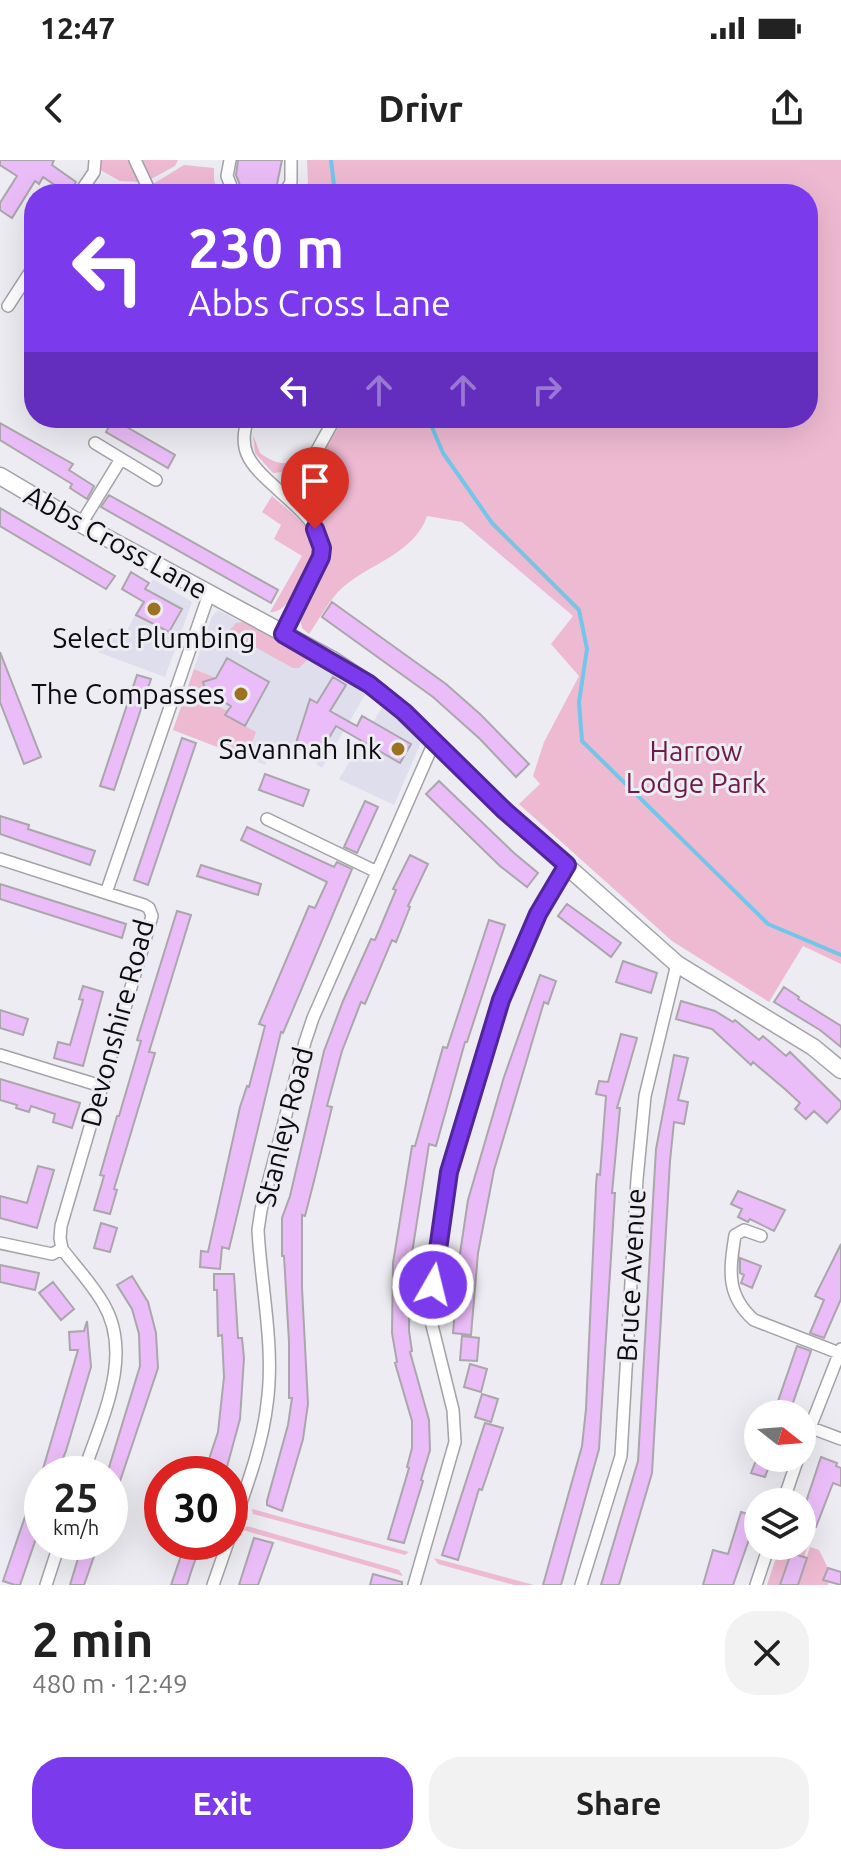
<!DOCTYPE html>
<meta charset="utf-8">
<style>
:root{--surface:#fff;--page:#f2f2f2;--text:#222;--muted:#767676;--accent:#7c3aed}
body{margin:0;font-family:Ubuntu,sans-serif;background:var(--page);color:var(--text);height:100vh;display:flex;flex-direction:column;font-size:30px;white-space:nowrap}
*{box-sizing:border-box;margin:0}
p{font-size:26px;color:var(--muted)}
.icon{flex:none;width:44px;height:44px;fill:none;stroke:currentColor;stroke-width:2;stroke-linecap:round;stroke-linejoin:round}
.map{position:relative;height:1425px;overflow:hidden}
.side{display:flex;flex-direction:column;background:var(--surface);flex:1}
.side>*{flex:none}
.guide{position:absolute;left:24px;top:24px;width:794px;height:244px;border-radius:32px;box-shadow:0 8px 32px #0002;background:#7c3aed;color:#fff;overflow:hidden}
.needle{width:52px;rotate:107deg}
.fabs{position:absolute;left:744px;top:1240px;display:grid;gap:16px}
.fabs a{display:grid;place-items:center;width:72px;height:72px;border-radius:50%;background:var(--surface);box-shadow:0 8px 32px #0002;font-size:40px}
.speed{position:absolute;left:24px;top:1296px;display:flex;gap:16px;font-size:40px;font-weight:700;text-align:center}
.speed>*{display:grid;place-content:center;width:104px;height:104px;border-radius:50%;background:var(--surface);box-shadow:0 8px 32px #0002;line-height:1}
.speed small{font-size:20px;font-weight:400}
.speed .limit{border:12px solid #d22;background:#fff;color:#111}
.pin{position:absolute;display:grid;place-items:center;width:68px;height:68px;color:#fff;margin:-82px -34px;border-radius:50% 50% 50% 0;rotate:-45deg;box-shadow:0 0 8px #0007}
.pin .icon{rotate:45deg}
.me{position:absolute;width:88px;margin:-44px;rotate:8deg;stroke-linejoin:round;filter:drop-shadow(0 0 6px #0008)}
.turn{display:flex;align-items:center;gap:28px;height:168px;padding:0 32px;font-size:36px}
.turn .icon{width:104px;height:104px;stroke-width:2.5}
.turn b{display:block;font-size:56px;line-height:68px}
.lanes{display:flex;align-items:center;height:76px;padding:0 32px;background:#0003;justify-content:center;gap:40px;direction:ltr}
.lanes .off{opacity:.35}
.round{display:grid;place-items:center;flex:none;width:84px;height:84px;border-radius:32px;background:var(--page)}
.summary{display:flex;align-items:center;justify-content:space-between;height:136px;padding:0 32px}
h1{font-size:48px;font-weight:700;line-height:60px}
.button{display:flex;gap:16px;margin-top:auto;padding:16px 32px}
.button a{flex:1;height:92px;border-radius:32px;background:var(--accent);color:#fff;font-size:32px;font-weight:700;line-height:92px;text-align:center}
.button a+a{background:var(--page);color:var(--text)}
.status{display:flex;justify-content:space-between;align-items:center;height:56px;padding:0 40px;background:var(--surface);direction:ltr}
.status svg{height:22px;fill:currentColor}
header{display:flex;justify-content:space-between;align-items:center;height:104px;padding:0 32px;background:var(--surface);font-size:36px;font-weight:700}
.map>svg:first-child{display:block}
.built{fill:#dedeec}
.green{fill:#eebad2}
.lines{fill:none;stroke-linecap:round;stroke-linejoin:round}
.stream{stroke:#73c6e9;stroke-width:4}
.building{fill:#ebbdf8;stroke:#aaa6ab;stroke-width:2}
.street-casing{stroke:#a2a2a8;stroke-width:14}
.secondary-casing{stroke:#a2a2a8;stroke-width:19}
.street{stroke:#fff;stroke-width:11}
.secondary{stroke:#fff;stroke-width:16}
.route-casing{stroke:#51269a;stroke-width:20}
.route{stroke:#7c3aed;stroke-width:14}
.poi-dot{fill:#9b7320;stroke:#ececf2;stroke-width:3}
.labels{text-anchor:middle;stroke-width:6;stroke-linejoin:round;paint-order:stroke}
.street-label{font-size:28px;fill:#0c0c0e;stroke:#ececf2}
.poi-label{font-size:28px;fill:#0c0c0e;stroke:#ececf2;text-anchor:end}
.park-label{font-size:28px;fill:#6c1b4a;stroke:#ececf2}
</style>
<div class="status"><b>12:47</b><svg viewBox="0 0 49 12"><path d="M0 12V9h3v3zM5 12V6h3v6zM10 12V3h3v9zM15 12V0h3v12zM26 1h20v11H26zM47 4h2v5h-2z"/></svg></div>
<header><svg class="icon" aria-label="back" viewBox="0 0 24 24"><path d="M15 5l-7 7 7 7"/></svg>Drivr<svg class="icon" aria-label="share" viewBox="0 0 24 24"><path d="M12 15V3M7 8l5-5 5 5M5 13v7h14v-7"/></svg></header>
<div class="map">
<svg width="841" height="1425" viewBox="0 0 841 1425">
<rect width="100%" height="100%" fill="#ececf2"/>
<path class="built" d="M153 419 192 442 165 517 98 492 109 468 125 475Z
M218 450 368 530 322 608 316 604 318 600 274 583 265 605 173 570 212 456Z
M384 544 421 582 394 645 339 619Z"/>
<path class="green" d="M101 0H129L139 22 120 21 102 11 99 8Z
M142 0H178L175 6 151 19Z
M307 0H841V804L803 786 769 842 672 781 519 644 540 624 533 616 544 582 579 516 551 484 573 456 462 362 427 356C415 393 369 404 342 428 329 440 319 460 309 474L302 468 299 453 326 403 330 402 331 394 327 392C324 361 298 352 299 328L323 293 344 258H808V34H304L308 22Z
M184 5 214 8V20L218 34H159L153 24Z
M253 275 260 293C278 307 295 307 310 289L293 311 273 313 255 293Z
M272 336C284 347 305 362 312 377 319 395 291 456 270 452L302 396 274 379 281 365 262 352Z
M243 462 309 498 299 508H293L228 472 236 463Z
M194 509 216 518 203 522 208 541 228 551 226 556 256 572 246 598 173 570Z
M252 1349 409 1392 405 1395 253 1354Z
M247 1366 399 1410 403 1416 243 1370Z
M802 1383 808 1385 804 1397 790 1393 780 1425H767L780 1386H802Z
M810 1387 819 1390 828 1408 823 1420 829 1422 828 1425H798Z
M434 1398 534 1425H514L438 1404Z"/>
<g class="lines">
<path class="stream" d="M331 0 335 34
M428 258 443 293 492 363 579 450 587 489 579 542 582 581 768 764 841 795"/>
</g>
<path class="building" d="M0 0H54L52 5 76 22 68 34 43 17 39 24 35 21 12 58 0 50V43L17 16 0 5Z
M238 0H282L275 34 242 30 236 15Z
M113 259 175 295 168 308 106 272Z
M0 263 73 304 69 310 94 326 87 339 70 328 72 324 0 280Z
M109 335 278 430 271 443 101 347Z
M0 348 115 416 106 429 0 366Z
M131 412 149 423 145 429 182 449 169 472 136 455 144 442 122 429Z
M332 442 446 524 480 554 529 604 516 617 480 579 433 537 322 457Z
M0 492 41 597 24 604 0 542Z
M227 498 269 522 245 566 225 555 231 546 211 535 207 536 203 522 216 518Z
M137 515 151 519 114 630 100 626Z
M333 517 346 525 330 551 357 566 362 556 411 584 400 603 336 566 317 598 295 586 310 539 317 543Z
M182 578 196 583 148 725 134 720Z
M265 614 309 630 303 646 259 630Z
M439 621 514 693 538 713 527 727 500 706 426 634Z
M365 641 378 647 357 693 344 687Z
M0 656 29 665 28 669 95 691 90 705 0 674Z
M247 667 334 707 337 702 352 709 283 873 281 872 229 1089 222 1087 220 1109 200 1107 201 1091 208 1092 240 947 247 926 249 927 265 866 259 864 309 746 315 748 327 722 241 680Z
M410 695 428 704 408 746 410 747 396 782 392 780 365 844 361 842 342 891 327 946 332 947 314 1021 305 1056 302 1055V1128L308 1244 303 1279 282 1351 267 1345V1341L288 1265 292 1238H289V1182L284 1096H282V1058L290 1036 324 891 343 841 371 779 375 780 396 730 393 729Z
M201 705 261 724 258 735 197 716Z
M0 724 126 764 122 778 0 739Z
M567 744 621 783 611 797 558 756Z
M177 751 191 755 149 892 155 893 114 1029 117 1030 110 1054 94 1050 104 1016 100 1015 117 956H119L141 881 137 880Z
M489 760 505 765 467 882H465L436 986 429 984 410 1106 409 1171 412 1191 410 1192 429 1260 430 1290 421 1320 423 1321 404 1383 388 1379 409 1308 407 1307 412 1288V1261L395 1203 397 1202 392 1173 393 1103 412 986H415L443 887 447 888Z
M623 801 657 813 651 833 616 822Z
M540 815 556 821 548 844 544 842 494 1010 478 1093 471 1175 453 1173 459 1100 468 1040 504 917Z
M83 826 103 832 83 906 54 898 58 882 70 885 83 840 79 839Z
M784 827 799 837 798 839 841 866V887L820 870 774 842Z
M681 841 715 851 733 862 735 860 759 880 763 876 786 896 790 892 841 942V948L827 963 814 951 806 959 795 949 800 943 786 930 753 902 751 905 712 869 676 859Z
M0 850 28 859 23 875 0 868Z
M621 874 637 878 617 948H620L612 1033H615L599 1289 561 1425H543L582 1286 586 1249 596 1026 597 1014 600 1015 606 936 596 934 599 921 608 922Z
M674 895 688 898 678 940 688 942 684 964 674 962 670 1001 652 1313 619 1425H601L638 1301 656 989Z
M0 919 80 943 72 968 53 962 55 954 31 946 29 952 16 948 17 945 0 940Z
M38 1006 54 1010 37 1068 0 1058V1036L27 1043Z
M738 1031 785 1050 774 1071 750 1059 748 1062 738 1057 742 1049 731 1044Z
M101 1063 117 1068 110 1092 94 1088Z
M841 1084V1139L824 1178 810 1173 824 1140 815 1136Z
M740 1098 761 1106 752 1128 741 1123 744 1115 740 1113Z
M0 1105 39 1113 35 1130 0 1122Z
M214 1114H234L238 1178H242L244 1198 240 1259 225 1314H204L218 1272 224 1217 222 1175 218 1176 217 1130H214Z
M132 1116 148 1142 156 1173 158 1208 112 1345 110 1314H107L140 1206 139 1174 132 1149 117 1125Z
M53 1122 74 1149 61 1160 39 1133Z
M87 1161 91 1207 66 1291 57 1313 43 1309 78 1190H70L69 1172 84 1171Z
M462 1176 479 1178 477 1201 460 1200Z
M797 1186 811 1191 789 1254H785L775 1250Z
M470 1204 487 1209 481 1232 464 1227Z
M482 1234 498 1239 491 1262 475 1257Z
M485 1263 503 1268 482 1330 479 1329 458 1400 442 1395Z
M821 1297 837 1303 836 1306 841 1308V1326L833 1323 816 1367 802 1361V1354Z
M757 1298H772L765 1317 751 1313Z
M40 1313 42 1314V1361L20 1425H15L3 1421Z
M741 1352 757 1357 733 1425H703L713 1390 728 1394Z
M254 1378 273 1383 258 1425H239Z
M83 1382H99L84 1425H70Z
M185 1384 199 1389 191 1412 187 1425H171Z
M791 1393 807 1398 798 1425H780Z
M828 1408 841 1412V1425L823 1420Z
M373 1414 402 1422V1425H370Z"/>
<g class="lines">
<g class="street-casing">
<path id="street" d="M135 0 151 34
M230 0 227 16 234 34
M79 34 94 12 95 0
M284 34 291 22V0
M8 146 34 106
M248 258C244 270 242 282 247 294 260 326 330 357 321 396 315 423 295 450 283 474
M95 283 156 320
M283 333 310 303 335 258
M81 364 121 299
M267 659 377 712
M0 699 106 733
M0 895 101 926
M761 1076 744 1070 735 1075C730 1108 725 1135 754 1160L839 1193
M0 1083 52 1094 62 1089
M809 1267 841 1279
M802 1288 841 1189
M83 1314C100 1262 135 1196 103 1143 92 1124 76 1107 62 1089L60 1078 61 1066 152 756 149 748 144 745 106 733 209 434
M783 1342 798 1298
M230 1375C244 1333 262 1288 267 1244 275 1187 261 1127 258 1070L261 1050 305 882 313 858 435 580
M46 1425 60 1382
M213 1425 228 1382
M414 1425 455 1282 453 1250 429 1153 449 1012 501 840 538 754 567 705
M581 1425 621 1296 637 1019 645 936 677 804
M756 1425 769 1386"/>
</g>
<g class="secondary-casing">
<path id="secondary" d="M0 316 81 364 331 499 369 524 404 552 505 651 677 804 813 887 841 910"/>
</g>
<use href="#street" class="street"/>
<use href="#secondary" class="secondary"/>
</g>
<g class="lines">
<g class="route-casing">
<path id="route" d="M315 369 322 388 321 397 283 474 369 524 404 552 505 651 567 705 538 754 501 840 449 1012 433 1125"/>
</g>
<use href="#route" class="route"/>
</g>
<g class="poi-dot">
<circle cx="154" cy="449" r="8"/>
<circle cx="241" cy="534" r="8"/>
<circle cx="398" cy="589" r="8"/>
</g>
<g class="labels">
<g class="street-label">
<text transform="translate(116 382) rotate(29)" y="10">Abbs Cross Lane</text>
<text transform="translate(117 863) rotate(-75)" y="10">Devonshire Road</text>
<text transform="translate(284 967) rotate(-76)" y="10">Stanley Road</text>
<text transform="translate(631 1115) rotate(-87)" y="10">Bruce Avenue</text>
</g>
<g class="poi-label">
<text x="154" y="488" text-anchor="middle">Select Plumbing</text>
<text x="225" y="544">The Compasses</text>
<text x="382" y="599">Savannah Ink</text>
</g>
<g class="park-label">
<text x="696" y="601">Harrow<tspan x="696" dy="32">Lodge Park</tspan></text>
</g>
</g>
</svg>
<div class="fabs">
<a><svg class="needle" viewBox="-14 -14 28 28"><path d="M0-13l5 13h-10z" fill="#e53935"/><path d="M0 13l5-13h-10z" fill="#767676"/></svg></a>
<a><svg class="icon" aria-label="layers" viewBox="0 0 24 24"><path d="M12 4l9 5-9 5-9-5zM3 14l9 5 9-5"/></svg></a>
</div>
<div class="speed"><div>25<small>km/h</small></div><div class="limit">30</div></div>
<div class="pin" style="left:315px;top:369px;background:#d93025"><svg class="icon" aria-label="arrive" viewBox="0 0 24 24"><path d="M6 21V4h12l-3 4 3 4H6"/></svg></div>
<svg class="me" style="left:433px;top:1125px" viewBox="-20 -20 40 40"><circle r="17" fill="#7c3aed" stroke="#fff" stroke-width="3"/><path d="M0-11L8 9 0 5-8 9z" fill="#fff"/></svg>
<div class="guide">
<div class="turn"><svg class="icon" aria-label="left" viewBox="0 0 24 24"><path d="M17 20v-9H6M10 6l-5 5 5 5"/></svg><div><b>230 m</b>Abbs Cross Lane</div></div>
<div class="lanes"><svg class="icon" aria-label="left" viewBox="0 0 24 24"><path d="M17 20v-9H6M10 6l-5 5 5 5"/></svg><svg class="icon off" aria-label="ahead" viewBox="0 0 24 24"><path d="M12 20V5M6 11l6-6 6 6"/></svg><svg class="icon off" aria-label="ahead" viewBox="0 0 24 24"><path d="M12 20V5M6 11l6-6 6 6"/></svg><svg class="icon off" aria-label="right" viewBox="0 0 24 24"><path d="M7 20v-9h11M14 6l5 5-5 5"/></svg></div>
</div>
</div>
<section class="side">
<div class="summary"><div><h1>2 min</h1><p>480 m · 12:49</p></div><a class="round"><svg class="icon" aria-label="close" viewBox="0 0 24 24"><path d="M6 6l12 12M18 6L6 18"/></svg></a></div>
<div class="button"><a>Exit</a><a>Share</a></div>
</section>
